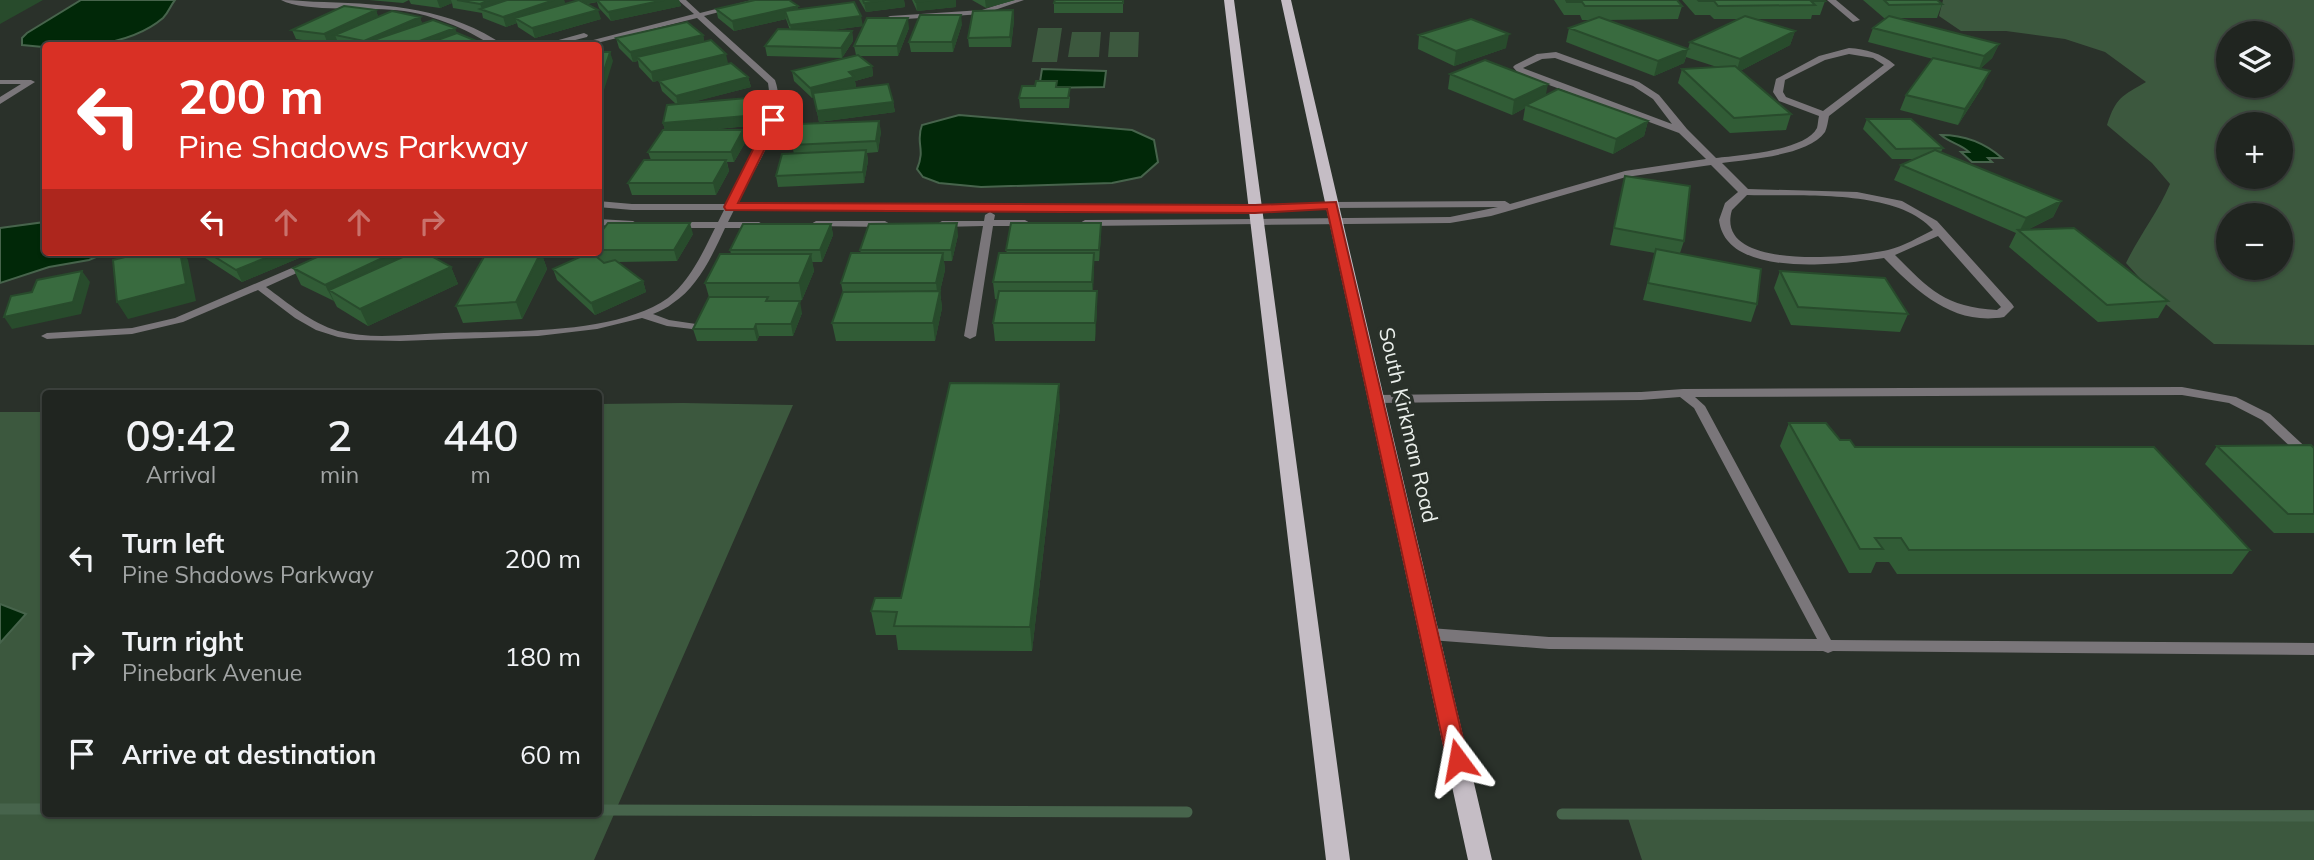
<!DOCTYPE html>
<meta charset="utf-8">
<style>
:root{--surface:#202520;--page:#2d312d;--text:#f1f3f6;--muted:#a2a5a5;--line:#3d423e}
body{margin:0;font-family:Mulish,sans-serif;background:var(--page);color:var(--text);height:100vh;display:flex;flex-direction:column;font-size:26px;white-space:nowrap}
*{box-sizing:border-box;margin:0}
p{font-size:23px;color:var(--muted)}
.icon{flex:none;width:38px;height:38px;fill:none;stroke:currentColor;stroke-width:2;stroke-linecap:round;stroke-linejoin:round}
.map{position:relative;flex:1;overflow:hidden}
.drawer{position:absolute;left:42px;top:390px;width:560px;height:427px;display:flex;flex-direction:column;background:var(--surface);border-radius:7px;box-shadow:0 2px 5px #0004,0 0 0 2px var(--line)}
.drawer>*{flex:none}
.top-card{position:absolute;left:42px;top:42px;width:560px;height:214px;border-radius:7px;box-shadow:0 2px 5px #0004,0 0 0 2px var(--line);background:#d93025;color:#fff;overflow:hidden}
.tools{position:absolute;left:2216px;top:21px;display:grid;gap:14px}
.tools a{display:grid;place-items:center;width:77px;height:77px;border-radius:50%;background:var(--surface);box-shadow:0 2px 5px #0004,0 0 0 2px var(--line);font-size:35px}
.pin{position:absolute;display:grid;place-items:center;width:60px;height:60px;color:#fff;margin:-30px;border-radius:14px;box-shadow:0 4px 10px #0006}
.me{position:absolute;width:77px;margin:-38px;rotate:347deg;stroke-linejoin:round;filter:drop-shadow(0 0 5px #0008)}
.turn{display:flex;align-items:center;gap:24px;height:147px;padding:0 21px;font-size:32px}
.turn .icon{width:91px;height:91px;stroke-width:2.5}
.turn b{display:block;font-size:49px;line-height:60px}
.lanes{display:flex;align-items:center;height:66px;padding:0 21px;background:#0003;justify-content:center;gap:35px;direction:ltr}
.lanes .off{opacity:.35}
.eta{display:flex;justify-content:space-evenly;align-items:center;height:119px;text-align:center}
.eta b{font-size:42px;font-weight:600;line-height:49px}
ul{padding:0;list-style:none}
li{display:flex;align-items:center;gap:21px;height:98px;padding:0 21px}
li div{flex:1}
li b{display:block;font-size:26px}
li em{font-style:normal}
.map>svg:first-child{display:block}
.green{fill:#3c583e;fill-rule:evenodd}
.water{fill:#012808;stroke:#47644c;stroke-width:2}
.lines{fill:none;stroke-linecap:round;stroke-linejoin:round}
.stream{stroke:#47644c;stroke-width:11}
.service{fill:#7a767a;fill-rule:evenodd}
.minor{fill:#7a767a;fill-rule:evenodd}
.primary{fill:#c5bdc5;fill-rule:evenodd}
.wall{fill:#315c36}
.shaded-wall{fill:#284b2c}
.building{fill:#396b3f;stroke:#284b2c;stroke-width:2}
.route{fill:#d93025;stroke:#8d1f18;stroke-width:2}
.labels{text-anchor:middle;stroke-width:7;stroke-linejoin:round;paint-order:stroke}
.street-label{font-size:21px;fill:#eaefeb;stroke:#2a312a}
</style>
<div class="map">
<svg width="2314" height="860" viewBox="0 0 2314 860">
<rect width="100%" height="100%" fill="#2a312a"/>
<path class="green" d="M1943 0H2314V345L2214 344 2156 296 2126 263C2139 236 2158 212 2170 184L2152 163 2107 125C2116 97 2122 96 2146 82L2105 52 2065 39 2006 31H1961L1939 16ZM2228 33H2280V86H2228ZM2228 124H2280V177H2228ZM2228 215H2280V268H2228Z
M1038 28H1062L1057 62H1032Z
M1072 32H1101L1099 57H1068Z
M1110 32H1139L1138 57H1108Z
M683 403 793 405 594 860H0V412H45L46 814H598L599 404Z
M2314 810V860H1642L1626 812Z"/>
<path class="water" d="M81 0H175C170 6 169 12 163 18 128 48 65 50 22 45V38L27 33Z
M1042 69 1106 71 1104 87 1039 88Z
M959 115 1132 130 1154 140 1158 162 1141 177 1112 183 981 187 939 183 923 177 917 169C926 148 915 143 922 125Z
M1941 135C1963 135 1985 143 2002 158H1988L1992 162H1972L1961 152H1969C1961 144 1950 143 1941 135Z
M45 222 46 252H108L89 260 49 267 0 283V228Z
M0 604 26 614 0 643Z"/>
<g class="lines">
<path class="stream" d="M0 809H46
M598 810 1187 812
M1562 814 2314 816"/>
<path class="service" d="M281 0C296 0 310 2 324 2 388 4 451 8 505 46 488 46 475 34 460 28 442 20 424 14 404 11 372 6 305 13 281 0Z
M678 0H686L700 13 752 0H765L704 16 775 80C790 123 754 168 736 204L1255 206 1260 209 1255 212 734 210 728 222H759L764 225 759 228H725C713 254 698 287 673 303 667 308 660 311 653 314L669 320 696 324 698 326 692 329 667 326 642 318 597 329 538 336 400 341 356 340 338 337 316 330 295 318 258 290 183 322 132 334 47 339 41 336 47 333 132 328 175 318 329 252H343L266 287C288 303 311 323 338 331 372 340 410 334 444 333 507 331 616 335 668 298 690 281 703 252 715 228H676L671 225 676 222H718L724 210H632L598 207V201L632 204H727C745 166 776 128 768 83L697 18 585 46H570L694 14Z
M1013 0H1024L983 14 890 20 886 18 890 16 982 10Z
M584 33 588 35 587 37 552 46H537Z
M0 80H31L35 82 0 104V97L21 84H0Z
M990 212 995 215 994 220H1025L1030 223 1025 226H993L976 336 970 339 964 336 983 226 942 227 937 224 942 221H984L985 215Z
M598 219 633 221 638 224 633 227 598 225Z
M1257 219 1262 222 1260 224 1085 226 1080 223 1085 220Z
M816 221H885L890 224 885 227 813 226 811 224Z
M2182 387 2236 397 2270 414 2314 455V466L2310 465 2262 420 2229 403 2182 395 1695 397 1705 406 1831 640 2314 643V655L1833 651 1828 653 1823 651 1549 649 1430 640 1425 638 1423 634 1425 630 1430 628 1549 637 1817 639 1694 408 1680 397 1641 400 1377 403 1371 399 1377 395 1641 392 1683 389Z"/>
<path class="minor" d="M1827 0H1836L1860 20 1853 22Z
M1849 48C1866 49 1881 53 1895 65L1829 116C1828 121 1827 128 1825 132 1808 156 1749 159 1722 163L1748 189 1857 192 1902 201 1937 221 2012 304 2014 307 2004 317C1953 326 1916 291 1884 258 1843 264 1726 280 1719 220L1725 203 1738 192 1711 165 1626 177 1491 216 1450 223 1257 225 1251 222 1257 219 1450 217 1498 207 1332 208 1255 212 1249 209 1255 206 1332 202 1505 201 1510 204 1625 171 1706 159 1679 133 1519 74 1513 67 1515 65 1537 54 1556 52 1639 82 1659 95 1687 129 1716 158C1740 155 1805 151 1817 128 1818 124 1818 120 1819 116L1779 101 1773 92 1776 79 1819 56ZM1849 54 1873 58 1884 65 1823 111 1786 97 1783 92 1785 80 1825 60ZM1555 58 1633 86 1653 99 1672 124 1523 68 1542 59ZM1747 195C1799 197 1896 188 1933 230 1919 237 1904 246 1888 250 1857 257 1713 273 1732 210ZM1938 236 2001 307 1997 310C1945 307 1930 290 1895 255Z"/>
<path class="primary" d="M1224 0H1234L1350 860H1326Z
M1281 0H1291L1492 860H1468Z"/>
</g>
<path class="wall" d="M369 0H409L403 3Z
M409 0H564L565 4 581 0H679L681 6 611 21 599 8 597 2 587 4 601 19 535 38 518 27 517 23 506 27 483 18 482 13 453 8 452 3 440 8 411 4Z
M859 0H904L905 7 866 12Z
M912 0H956V7L917 11Z
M972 0H1015L986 8Z
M1123 0V13H1054V3Z
M1554 0H1677L1682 6 1678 19 1606 20 1688 49 1690 42 1738 19H1714L1710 15H1695L1682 0H1824L1825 1 1820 15H1812L1811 19H1754L1795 31 1790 45 1740 71 1791 114 1786 130 1730 133 1678 83 1682 69 1717 67 1686 57 1684 63 1654 76 1566 42 1569 28 1592 20H1582L1580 15H1564Z
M1863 0H1937L1942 4 1937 18H1898L1999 44 1992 58 1980 69 1983 86 1958 125 1900 110 1906 95 1933 59 1868 42 1873 28 1886 18H1884Z
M798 6V9L863 26 825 31H852L853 41 842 58 767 56 765 46 790 30 786 19 734 31 718 18 716 9Z
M376 10 378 17H420L422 24 457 33 480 46H345L339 44 337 40 328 44 296 39 292 30Z
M1013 10 1014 20 1011 47H969L968 38Z
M962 24 953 52H911L909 42Z
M909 28 898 56H859L872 66 873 76 855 81 856 87 850 88 893 102 895 112 819 122 814 97 812 98 794 81 792 71 856 55 854 46Z
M703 35 704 41 728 63 748 77 751 87 692 102 747 98 750 108 748 126 707 130H743L746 141 734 162H727L729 171 716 195H632L628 183 651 160 648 152 665 130 663 123 676 104 662 91 659 81 725 64 653 82 639 67 638 61 633 62 619 48 616 38Z
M1419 35 1506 48 1454 66 1418 49Z
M1450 74 1546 95 1648 121 1644 136 1613 154 1523 120 1525 108 1512 115 1448 89Z
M1057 81V87L1070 97 1069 108H1020L1019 98 1035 86Z
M1867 119 1943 148 1941 152 2061 201 2053 217 2027 230 2168 301 2158 318 2098 322 2009 247 2016 233 1894 180 1901 165 1913 159H1892L1863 129Z
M881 131 878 152 867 153 868 161 864 183 778 187 776 176 794 154 792 145Z
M1625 176 1684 241 1680 253 1757 304 1751 322 1643 300 1655 253 1610 245Z
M831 224 833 235 822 262H812L814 271 802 300H768L802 313 793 336H759L757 341H697L693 329 709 297 705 283 731 254 730 250Z
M693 234 677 261 618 262 643 281 646 292 595 315 557 280 553 269 590 253V252H598V236Z
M1101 234 1099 261H1094L1093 291 1097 308 1095 341H995L993 323 997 299H995L993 282 1007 253 1006 250Z
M958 235 952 261H944L945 270 940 291 942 308 935 341H836L832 323 843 293 841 283 861 253 860 250Z
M197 252H296L299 258 242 282 199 254Z
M541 252 547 269 522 319 463 323 456 306Z
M451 267 458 284 368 326 337 307 334 301 301 285 293 268Z
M1780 271 1908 314 1900 332 1791 325 1774 288Z
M1060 407 1032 651 898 650 896 635H876L871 611 901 598Z
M1789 423 1840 440 1855 447 2250 550 2232 574H1897L1889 562H1876L1871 573H1849L1780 446Z
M2217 446 2314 448V533H2274L2205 464Z"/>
<path class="shaded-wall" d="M0 0H43L0 24Z
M437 0H451L452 3 440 8Z
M489 0H513L482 9 480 4Z
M554 0H564L566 6 515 18 517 23 506 27 503 17Z
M582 0H597V2L583 4Z
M664 0H679L681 6 611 21 608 12Z
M885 0H904L905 7 866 12 864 3Z
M934 0H956V7L917 11 916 2Z
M985 0H1015L986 8Z
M798 6 799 16 785 11 786 19 734 31 732 21Z
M376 10 379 19 335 35 337 40 328 44 324 34Z
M598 10 601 19 535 38 532 28Z
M1013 10 1014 20 1011 47 1010 37Z
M961 15 962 24 953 52 952 42Z
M861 16 863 26 792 35 790 25Z
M420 17 423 26 368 42 370 46H366L364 41Z
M908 18 909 28 898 56 897 46Z
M455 28 459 38 437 46H406Z
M852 31 853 41 842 58 841 48Z
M1795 31 1790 45 1736 73 1740 59Z
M1509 34 1506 48 1454 66 1456 51Z
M703 35 705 45 637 57 638 61 633 62 630 52Z
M479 42 480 46H469Z
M1999 44 1992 58 1978 71 1984 56Z
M1688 49 1684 63 1654 76 1658 61Z
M610 52 613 61 604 90H598V80Z
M726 54 728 63 653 82 651 72Z
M872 66 873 76 855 81 856 87 812 98 810 88 849 72Z
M1990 71 1983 86 1958 125 1965 109Z
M748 77 751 87 678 106 676 96Z
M1548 84 1545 99 1526 105 1525 108 1512 115 1514 100Z
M747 98 750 108 748 126 666 134 663 123Z
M893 102 895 112 819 122 817 111Z
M879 121 881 131 878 152 876 141Z
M1648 121 1644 136 1613 154 1616 139Z
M743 130 746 141 734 162 731 152Z
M866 150 868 161 864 183 863 172Z
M726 160 729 171 716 195 713 183Z
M2061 201 2053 217 2021 233 2019 232 2026 218Z
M690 223 693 234 677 261 674 250Z
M957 223 958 235 952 261 951 250Z
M1101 223V234L1099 261V250Z
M831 224 833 235 822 262 820 250Z
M180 252H184L188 260 196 301 128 319 117 302Z
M280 252H296L299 258 242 282 236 270Z
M395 252H416L329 290 334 301V302L325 285Z
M541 252 547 269 522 319 516 302Z
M943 253 945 270 940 291 942 308 935 341 933 323 938 300 936 283Z
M1094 253V270L1092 299V282Z
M811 254 814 271 802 300 799 283Z
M451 267 458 284 368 326 360 309Z
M82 271 90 282 81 314 12 329 4 317Z
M643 281 646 292 595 315 591 303Z
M1097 291V308L1095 341V323Z
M800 301 802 313 793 336 791 324Z
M756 324 759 336 757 341 754 329Z
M1059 384 1060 407 1032 651 1030 627Z"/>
<path class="building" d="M457 0H489L480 4Z
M507 0H554L503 17 480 9Z
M579 0 598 10 532 28 515 18Z
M597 0H664L608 12Z
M755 0H789L798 6 732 21 716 9Z
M863 0H885L864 3Z
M915 0H934L916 2Z
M1055 0H1123V3H1054Z
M1566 0H1677L1682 6H1585L1582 2H1567Z
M1698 0H1824L1825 1H1811L1815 5 1718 6 1714 1H1699Z
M1884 0H1937L1942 4 1889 5Z
M854 2 861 16 790 25 785 11Z
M344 6 376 10 324 34 292 30Z
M1013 10 1010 37 968 38 973 11Z
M392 11 420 17 364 41 335 35Z
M920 15H961L952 42H909Z
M1745 16 1795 31 1740 59 1690 42Z
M1889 16 1999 44 1984 56 1873 28Z
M1599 17 1688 49 1658 61 1569 28Z
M867 18H908L897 46H854Z
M1471 19 1509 34 1456 51 1419 35Z
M433 20 455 28 406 46H377L368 42Z
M687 22 703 35 630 52 616 38Z
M778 29 852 31 841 48 765 46Z
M457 33 479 42 469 46H421Z
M711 40 726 54 651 72 637 57Z
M598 52H610L601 80H598Z
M858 55 872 66 849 72 854 77 810 88 792 71Z
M1933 58 1990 71 1965 109 1906 95Z
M1485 60 1548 84 1514 100 1450 74Z
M731 63 748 77 676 96 659 81Z
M1735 66 1791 114 1734 118 1682 69Z
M1036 81H1057L1056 87H1070L1068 98H1019L1022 86H1035Z
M888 84 893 102 817 111 813 93Z
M1558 89 1648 121 1616 139 1526 105Z
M747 98 746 116 663 123 667 105Z
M1867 119H1911L1943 148 1896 149Z
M879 121 876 141 792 145 798 124Z
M663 130H743L731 152H648Z
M866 150 863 172 776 176 782 154Z
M1935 150 2061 201 2026 218 1901 165Z
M644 160H726L713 183H628Z
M1625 176 1690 186 1684 241 1614 228Z
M608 223H690L674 250H598V236Z
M957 223 951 250H860L869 224Z
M1011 223H1101L1099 250H1006Z
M743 224H831L820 250H730Z
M2074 228 2168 301 2107 305 2018 230Z
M1656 249 1761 269 1757 304 1648 283Z
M145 252H180L186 284 117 302 113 260Z
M207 252H280L236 270Z
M328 252H395L325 285 293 268Z
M414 252H424L451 267 360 309 329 290Z
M541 252 516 302 456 306 485 255Z
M591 252 604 263 615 260 643 281 591 303 553 269Z
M851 253H943L936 283H841Z
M999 253H1094L1092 282H993Z
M720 254H811L799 283H705Z
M82 271 73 302 4 317 11 296 32 292 37 280Z
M1780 271 1885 278 1908 314 1798 307Z
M940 291 933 323H832L843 292Z
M999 291H1097L1095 323H993Z
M709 297H768L766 301H800L791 324H756L754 329H693Z
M950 383 1059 384 1030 627 894 626 897 612 871 611 875 598H901Z
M1789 423H1826L1840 440H1850L1855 447H2154L2250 550H1909L1901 538H1875L1883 549H1860Z
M2311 445 2314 448V514H2288L2217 446Z"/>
<path class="route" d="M773 117 779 120 738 203 1255 205 1336 202 1468 760 1465 766 1458 768 1450 766 1447 760 1327 209 1255 213 726 210 724 207 768 120Z"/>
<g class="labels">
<g class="street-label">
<text transform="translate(1408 425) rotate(77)" y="7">South Kirkman Road</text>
</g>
</g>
</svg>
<div class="tools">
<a><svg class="icon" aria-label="layers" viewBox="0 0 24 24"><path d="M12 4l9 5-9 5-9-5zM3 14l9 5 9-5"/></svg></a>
<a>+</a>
<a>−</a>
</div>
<div class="pin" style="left:773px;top:120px;background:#d93025"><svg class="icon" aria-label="arrive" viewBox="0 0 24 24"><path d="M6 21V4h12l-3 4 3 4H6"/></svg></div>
<svg class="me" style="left:1458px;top:760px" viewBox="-20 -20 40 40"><path d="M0-17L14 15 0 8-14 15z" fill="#d93025" stroke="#fff" stroke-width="4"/></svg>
<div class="top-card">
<div class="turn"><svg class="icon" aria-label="left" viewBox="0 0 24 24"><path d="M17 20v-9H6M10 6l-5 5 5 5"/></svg><div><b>200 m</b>Pine Shadows Parkway</div></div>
<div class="lanes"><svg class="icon" aria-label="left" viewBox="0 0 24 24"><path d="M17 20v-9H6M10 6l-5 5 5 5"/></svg><svg class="icon off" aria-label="ahead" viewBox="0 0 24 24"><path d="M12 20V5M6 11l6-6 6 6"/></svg><svg class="icon off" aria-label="ahead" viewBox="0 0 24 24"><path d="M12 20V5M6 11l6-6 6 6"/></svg><svg class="icon off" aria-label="right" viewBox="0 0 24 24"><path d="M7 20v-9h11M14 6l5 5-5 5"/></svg></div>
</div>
<section class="drawer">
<div class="eta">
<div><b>09:42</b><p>Arrival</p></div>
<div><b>2</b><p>min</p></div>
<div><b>440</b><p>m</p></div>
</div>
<ul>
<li><svg class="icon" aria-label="left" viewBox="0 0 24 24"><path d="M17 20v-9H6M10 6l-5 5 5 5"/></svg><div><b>Turn left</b><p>Pine Shadows Parkway</p></div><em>200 m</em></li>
<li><svg class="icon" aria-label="right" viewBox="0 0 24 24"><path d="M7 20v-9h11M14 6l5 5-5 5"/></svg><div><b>Turn right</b><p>Pinebark Avenue</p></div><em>180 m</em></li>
<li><svg class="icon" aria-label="arrive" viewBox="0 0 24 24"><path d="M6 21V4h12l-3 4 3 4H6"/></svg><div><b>Arrive at destination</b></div><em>60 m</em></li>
</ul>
</section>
</div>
